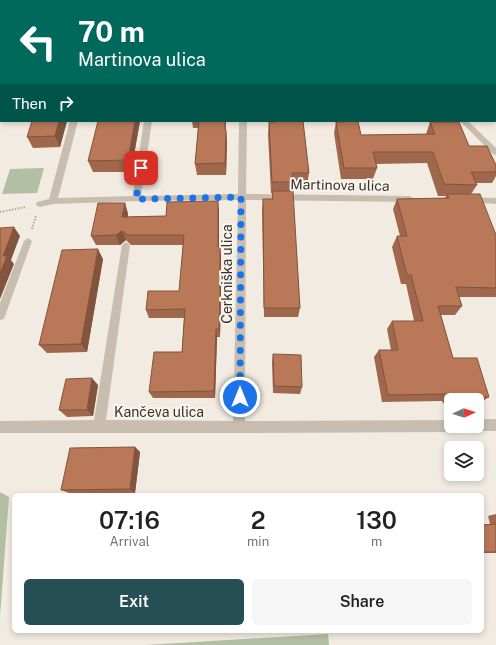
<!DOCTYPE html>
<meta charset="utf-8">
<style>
:root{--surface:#fff;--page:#f6f6f6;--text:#222;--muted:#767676;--accent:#264e55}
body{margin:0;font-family:"Public Sans",sans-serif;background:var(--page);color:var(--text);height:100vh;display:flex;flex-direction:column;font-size:15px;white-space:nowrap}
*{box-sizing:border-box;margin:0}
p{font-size:13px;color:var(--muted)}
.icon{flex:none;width:22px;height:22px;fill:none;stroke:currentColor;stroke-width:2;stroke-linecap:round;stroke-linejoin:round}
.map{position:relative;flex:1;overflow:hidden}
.panel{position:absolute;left:12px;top:493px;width:472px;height:140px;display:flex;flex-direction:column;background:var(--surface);border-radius:6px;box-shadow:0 2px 6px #0003}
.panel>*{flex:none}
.guide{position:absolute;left:0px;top:0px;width:496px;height:122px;box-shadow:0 2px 6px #0003;background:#00695c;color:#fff;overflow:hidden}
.needle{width:26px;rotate:86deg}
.buttons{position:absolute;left:444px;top:393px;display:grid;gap:8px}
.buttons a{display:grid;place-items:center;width:40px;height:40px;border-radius:6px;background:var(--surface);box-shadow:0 2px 6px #0003;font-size:20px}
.pin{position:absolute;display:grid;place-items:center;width:34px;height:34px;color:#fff;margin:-17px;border-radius:8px;box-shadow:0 2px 6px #0006}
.me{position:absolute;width:44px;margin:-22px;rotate:0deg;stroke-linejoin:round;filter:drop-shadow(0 0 3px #0008)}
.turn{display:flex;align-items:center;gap:14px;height:84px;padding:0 12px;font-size:18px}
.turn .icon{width:52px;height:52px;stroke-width:2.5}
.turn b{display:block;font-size:28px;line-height:34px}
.then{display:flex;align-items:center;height:38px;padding:0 12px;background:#0003;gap:8px;font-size:15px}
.eta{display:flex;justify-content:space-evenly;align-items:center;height:68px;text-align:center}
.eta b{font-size:24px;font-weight:600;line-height:28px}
.action{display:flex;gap:8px;margin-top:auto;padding:8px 12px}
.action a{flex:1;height:46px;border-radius:6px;background:var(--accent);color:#fff;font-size:16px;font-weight:600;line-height:46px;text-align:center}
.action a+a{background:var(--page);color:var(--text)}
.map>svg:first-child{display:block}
.green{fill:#b3bfa3}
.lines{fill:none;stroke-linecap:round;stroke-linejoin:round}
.path-far1{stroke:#b4a799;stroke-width:1.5;stroke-dasharray:1.5 1.5;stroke-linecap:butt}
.path{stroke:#b4a799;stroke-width:2;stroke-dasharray:1.5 1.5;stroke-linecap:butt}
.lane{fill:#c8bdaf;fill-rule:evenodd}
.street{fill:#c8bdaf;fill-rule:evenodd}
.wall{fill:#9f674c}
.shaded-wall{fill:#82543e}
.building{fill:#b97858;stroke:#82543e}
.route{stroke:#1a73e8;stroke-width:7;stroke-dasharray:0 12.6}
.labels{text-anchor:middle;stroke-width:4;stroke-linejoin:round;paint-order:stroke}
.street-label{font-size:14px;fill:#38312c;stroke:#f9f5ee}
</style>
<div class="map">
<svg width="496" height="645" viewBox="0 0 496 645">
<rect width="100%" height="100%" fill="#f1ebe2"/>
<path class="green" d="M0 0H329L330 1H1L0 50Z
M44 168 37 193 2 194 10 169Z
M0 492 9 497 0 616Z
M328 634 329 645H146Z"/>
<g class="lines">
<path class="path-far1" d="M62 0 66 1
M25 1 32 0
M73 1H81"/>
<path class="path" d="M0 212 26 207
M32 229 36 216"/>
<path class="lane" d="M70 121H78L58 198 136 196 139 197 140 199 139 201 53 204 40 207 37 206 36 204 37 202 49 199Z
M28 238 32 241 5 316 4 319 0 320V303L24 241Z
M126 242 130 245 106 420 239 421 243 423 245 427 243 431 239 433H0V421L94 420 122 245Z"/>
<path class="street" d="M144 121H152L141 196 238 194 239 121H247L246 194 410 196 414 199 410 202 246 200 245 421 451 420V426H457L455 430 451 432 239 433 235 431 233 427 238 200 133 201 132 199Z
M460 121H468L496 148V155L493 154Z
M470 197 496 198V204L467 202 466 200Z
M477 419H496V431H477L473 429 472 426H477Z"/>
</g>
<path class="wall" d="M324 0H496V90H495V1H325Z
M67 121 60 147 33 148 27 137Z
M140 121 131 172H93L88 161Z
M192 121H226L225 130H226L227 142 226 175H197L195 164 198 128H193Z
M273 121H303L309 173 307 185H292V191L300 308 298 317H264L262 210 263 199H272V193H271L268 134 269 122H273Z
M336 122 361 135 426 134 430 122 469 146 496 165V176L492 183H476L477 185 471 194 496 235V297H459L462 306 455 315H441L453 358 489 397 480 403H477V400H451V403H443L442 401 382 402 374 357 379 350H391L387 329 392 321H414L406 284H401L392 247 397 236H400L393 209 397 199 445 198 446 196H438L427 163 376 164 377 168 373 179H341L334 133Z
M125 203 128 214V217L166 216 219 211V247H220L221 257V306L220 337H217L215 398H153L149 392 182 352 184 318H149L146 310 179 291 183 245H131L126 240 120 245H96L91 236Z
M103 259 87 352 47 353 39 345Z
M273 354 302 387 300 394 273 393 272 362Z
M98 385 93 416 67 417 59 410Z
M135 447 140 452 135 493H69L61 490Z
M496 514V553H482V525L490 524 488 516Z"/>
<path class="shaded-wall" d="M59 121H67L60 147 55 136Z
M135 121H140L131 172 128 160Z
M225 121H226L225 142Z
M226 130 227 142 226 175 225 163Z
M218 201 219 211V257L218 247Z
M125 203 128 214 126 227 122 217Z
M14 227 20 236 11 260 14 264 0 299V274L3 256Z
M122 231 126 240 120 245 116 235Z
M220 247 221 257 220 337 219 329Z
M98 249 103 259 87 352 81 344Z
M216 329 217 337 215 398 214 391Z
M92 378 98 385 93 416 87 410Z
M135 447 140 452 135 493 130 489Z"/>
<path class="building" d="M334 0H496V67L495 66V1H317H334Z
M32 121H59L55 136 27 137Z
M98 121H135L128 160 88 161Z
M199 121H225V130H226L225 163 195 164Z
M275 121H303L309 173H292L293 182H272L269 122H275Z
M358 121 361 135 435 134 430 122H459L469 146H487L496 165V172H471L477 185 444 184 433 152H373L377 168H344L336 122Z
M272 191H293L300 308H264L263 199H273Z
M447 194H480L496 235V288L456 287 462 306H438L453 358H477L489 397H451L450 394 388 395 379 350H398L392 321H423L411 275H407L397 236H407L397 199 449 198Z
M218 201V247H220V297L219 329H216L214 391 149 392 154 352H182L185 309 146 310 148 291H179L184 235H128L122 231 116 235 91 236 98 203H125L122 217 166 216 167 202Z
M14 227 3 256H7L0 274V228Z
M98 249 81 344 39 345 62 250Z
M273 354 301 355 302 387 274 386Z
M92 378 87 410H59L66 379Z
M135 447 130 489 61 490 70 448Z
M496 524V552H482V525Z"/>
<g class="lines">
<path class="route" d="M141 168 136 199 241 197 240 397"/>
</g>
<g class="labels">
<g class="street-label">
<text transform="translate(340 185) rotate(1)" y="5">Martinova ulica</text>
<text transform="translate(227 274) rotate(-90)" y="5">Cerkniška ulica</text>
<text x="159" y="417">Kančeva ulica</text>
</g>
</g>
</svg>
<div class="buttons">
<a><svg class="needle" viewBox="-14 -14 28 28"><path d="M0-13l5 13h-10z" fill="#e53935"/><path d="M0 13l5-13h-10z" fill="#767676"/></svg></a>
<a><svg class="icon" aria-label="layers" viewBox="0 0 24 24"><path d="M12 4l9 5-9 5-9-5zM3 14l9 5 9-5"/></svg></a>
</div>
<div class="pin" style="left:141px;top:168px;background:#d93025"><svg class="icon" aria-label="arrive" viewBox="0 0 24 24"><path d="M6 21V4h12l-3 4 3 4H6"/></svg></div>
<svg class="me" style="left:240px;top:397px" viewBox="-20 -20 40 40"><circle r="17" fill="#1a73e8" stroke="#fff" stroke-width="3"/><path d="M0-11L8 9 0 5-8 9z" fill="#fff"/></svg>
<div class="guide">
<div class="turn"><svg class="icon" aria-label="left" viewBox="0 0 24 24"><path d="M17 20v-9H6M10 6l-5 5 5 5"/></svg><div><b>70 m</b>Martinova ulica</div></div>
<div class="then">Then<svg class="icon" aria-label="right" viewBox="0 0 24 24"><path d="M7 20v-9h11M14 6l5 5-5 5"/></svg></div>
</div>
<section class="panel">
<div class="eta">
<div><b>07:16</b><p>Arrival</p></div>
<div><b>2</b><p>min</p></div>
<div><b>130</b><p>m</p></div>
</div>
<div class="action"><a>Exit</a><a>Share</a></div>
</section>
</div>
